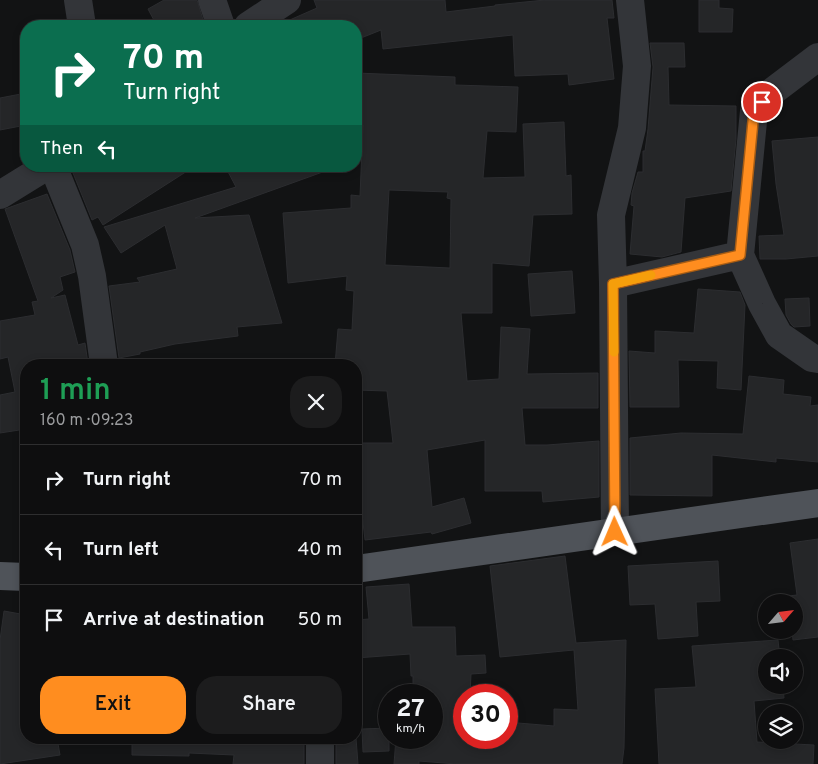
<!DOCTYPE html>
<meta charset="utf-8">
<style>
:root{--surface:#0e0e0f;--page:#1c1c1d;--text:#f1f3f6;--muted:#9b9c9e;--line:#2e2e2f;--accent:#ff8d1f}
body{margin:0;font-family:Overpass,sans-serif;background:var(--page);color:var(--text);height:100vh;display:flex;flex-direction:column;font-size:19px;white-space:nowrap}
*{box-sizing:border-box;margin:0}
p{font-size:16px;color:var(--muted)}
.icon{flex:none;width:28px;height:28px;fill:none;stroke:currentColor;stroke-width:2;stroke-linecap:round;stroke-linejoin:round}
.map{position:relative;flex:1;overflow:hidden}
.details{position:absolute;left:20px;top:359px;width:342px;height:385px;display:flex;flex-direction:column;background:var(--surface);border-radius:20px;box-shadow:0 2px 8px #0003,0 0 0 1px var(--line)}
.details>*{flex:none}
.hud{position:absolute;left:20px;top:20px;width:342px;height:152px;border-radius:20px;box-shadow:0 2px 8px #0003,0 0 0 1px var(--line);background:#0b6e4f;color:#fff;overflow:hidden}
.needle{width:32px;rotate:62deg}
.buttons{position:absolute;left:758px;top:594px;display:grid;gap:10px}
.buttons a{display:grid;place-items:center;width:45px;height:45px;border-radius:50%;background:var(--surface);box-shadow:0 2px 8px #0003,0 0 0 1px var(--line);font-size:25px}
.speed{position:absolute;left:378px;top:684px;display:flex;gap:10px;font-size:25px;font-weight:700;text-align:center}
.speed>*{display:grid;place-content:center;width:65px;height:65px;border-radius:50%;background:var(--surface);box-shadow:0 2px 8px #0003,0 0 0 1px var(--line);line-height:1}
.speed small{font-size:12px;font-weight:400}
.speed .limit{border:8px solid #d22;background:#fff;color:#111}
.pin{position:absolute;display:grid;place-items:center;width:42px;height:42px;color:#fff;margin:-21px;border:2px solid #fff;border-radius:50%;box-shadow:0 1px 5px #0007}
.me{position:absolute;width:55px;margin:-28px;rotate:359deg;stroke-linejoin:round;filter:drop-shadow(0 0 4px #0008)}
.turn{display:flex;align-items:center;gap:18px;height:105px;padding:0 20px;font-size:22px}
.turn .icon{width:65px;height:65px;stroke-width:2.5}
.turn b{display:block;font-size:35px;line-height:42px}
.then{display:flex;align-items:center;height:48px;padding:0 20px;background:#0003;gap:10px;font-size:19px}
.round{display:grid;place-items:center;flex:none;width:52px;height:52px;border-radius:20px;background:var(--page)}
.headline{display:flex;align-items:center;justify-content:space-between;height:85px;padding:0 20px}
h1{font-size:30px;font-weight:600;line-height:38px;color:#1e9e55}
.cta{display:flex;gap:10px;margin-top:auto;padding:10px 20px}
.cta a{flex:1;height:58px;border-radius:20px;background:var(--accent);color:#111;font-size:20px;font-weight:600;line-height:58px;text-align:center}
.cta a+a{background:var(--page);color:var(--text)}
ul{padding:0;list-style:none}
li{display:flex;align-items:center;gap:15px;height:70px;padding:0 20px;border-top:1px solid var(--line)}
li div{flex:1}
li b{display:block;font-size:19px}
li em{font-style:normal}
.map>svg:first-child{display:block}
.building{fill:#252628;stroke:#2c2d30;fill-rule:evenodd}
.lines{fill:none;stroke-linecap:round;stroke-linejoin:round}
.minor{stroke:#333539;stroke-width:28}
.major{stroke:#4f5359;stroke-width:28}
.route-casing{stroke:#a65c14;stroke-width:12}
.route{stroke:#ff8d1f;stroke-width:9}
.slow{stroke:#f59e0b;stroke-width:9}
</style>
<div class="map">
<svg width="818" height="764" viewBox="0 0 818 764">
<rect width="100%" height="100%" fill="#121314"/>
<path class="building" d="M164 0H197L205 26H157L148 9Z
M314 0H445L446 12 495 6V5L545 0H612L614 18H607L614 79 569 85 568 74 515 76 513 35 383 49 381 30 356 40V26H276L317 8Z
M699 0H719V8L733 9 732 32H699Z
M650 43H684L685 67H668L669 105 736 106V139L731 191 685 198 681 252 662 257 630 254 634 206 631 205 632 193 638 172H643V151H645L648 129 653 67Z
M356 73 455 77V85L518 87 516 132 487 131 483 178 525 177 523 124 564 122 566 176 571 175 572 214 533 215 529 266 492 263V313H461L467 381 499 379 501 327 530 329 527 374 598 373V408H522L525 445H547L599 441V497L543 502 542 491H485V440L427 450 432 507 464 498 471 523 432 534 431 532 365 540 357 470V443H393L387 391 356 390V365H335L338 329 352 330 354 291 346 290 347 276 288 283 283 213 351 208V195L360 196 363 125H356ZM389 190 448 192 447 198 451 199 450 268 385 265Z
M26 93V125L0 130V98Z
M818 137V256L786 259H760L759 236 784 235 776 184 772 141Z
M85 166H195L103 225 98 217 92 220 73 173Z
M225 166H331V169L195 218 249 215 282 323 237 327 238 336 175 344 140 352V354L119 358 109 286 140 282 137 278 177 269 165 225 121 253 104 227 236 187Z
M47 194 70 250 75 272 60 277 63 290 51 298 65 295 78 345 85 343 88 364 80 365H26V404H24L26 429 0 433V395L15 392 8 357 0 359V321L35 315 32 302 38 301 5 209Z
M572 271 575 313 531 316 528 274Z
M698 289 740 292 745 305 741 390 717 388 718 361 678 360 679 407H630L629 351 655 353V331L694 333Z
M809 298 810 326 794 327 791 324 786 315 785 299Z
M749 376 784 380 783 394 811 397 810 406 818 405V462L776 458V462L712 455V496L630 495V438L681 433 743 434Z
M818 539V637L793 640 792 630H794V602H789L788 596 797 595 790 543Z
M565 556 576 643 626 640 624 748 622 764H456L419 761V764H394L396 738 431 739V695H413V676H411L410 654 356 658V620L369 619 366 587 409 584 412 627H455L456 656 485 655 486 673 471 674 470 695H464V738H506V722L554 726V709L578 710 574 650 500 657 490 566Z
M718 561 720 601 696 602 698 636 658 639 655 604 630 605 628 566Z
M4 611 26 615V738H57L60 755 0 764V640Z
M778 640 780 658H766V685H783L784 698 754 701 757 742 814 745 813 764H659L655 689 696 687 692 646Z
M389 728V751L363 752 362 729Z
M132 738H273L304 739V764H233L234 755 189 753V756L132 755Z
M336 738H356L358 764H336Z"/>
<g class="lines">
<path class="minor" d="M78 0 82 26
M212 0 221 26
M248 26 287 0
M818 57 769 94 754 111 740 255 762 304 779 335 812 358 818 359
M53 166 85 245 92 276 104 365
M0 195 47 166
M613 284 740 255
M615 532 613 284 611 215 632 128 637 66 630 0
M320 738V764"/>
<path class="major" d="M356 569 818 503
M0 576 26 577"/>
</g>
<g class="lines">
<g class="route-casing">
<path id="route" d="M615 532 613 284 740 255 754 111 762 102"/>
</g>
<use href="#route" class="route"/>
<path class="slow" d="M614 352 613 284 651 275"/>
</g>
</svg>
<div class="buttons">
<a><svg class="needle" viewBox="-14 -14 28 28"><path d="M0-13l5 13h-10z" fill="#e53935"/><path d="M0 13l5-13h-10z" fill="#9b9c9e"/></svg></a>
<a><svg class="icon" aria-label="sound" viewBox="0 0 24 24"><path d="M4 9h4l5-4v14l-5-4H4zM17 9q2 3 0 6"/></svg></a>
<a><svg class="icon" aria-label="layers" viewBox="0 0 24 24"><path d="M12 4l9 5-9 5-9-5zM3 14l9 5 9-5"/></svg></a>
</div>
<div class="speed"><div>27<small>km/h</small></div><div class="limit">30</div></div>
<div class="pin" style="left:762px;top:102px;background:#d93025"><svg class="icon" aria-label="arrive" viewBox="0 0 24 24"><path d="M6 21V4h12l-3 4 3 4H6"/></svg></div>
<svg class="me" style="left:615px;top:532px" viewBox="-20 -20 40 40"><path d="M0-17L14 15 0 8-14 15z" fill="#ff8d1f" stroke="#fff" stroke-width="4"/></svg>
<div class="hud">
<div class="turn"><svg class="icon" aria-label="right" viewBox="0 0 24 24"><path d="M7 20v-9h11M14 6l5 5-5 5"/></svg><div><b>70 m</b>Turn right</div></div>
<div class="then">Then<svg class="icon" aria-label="left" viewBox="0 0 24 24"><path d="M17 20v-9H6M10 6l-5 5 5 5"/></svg></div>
</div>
<section class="details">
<div class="headline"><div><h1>1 min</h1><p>160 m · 09:23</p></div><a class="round"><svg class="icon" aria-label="close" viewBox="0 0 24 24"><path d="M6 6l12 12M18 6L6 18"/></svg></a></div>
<ul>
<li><svg class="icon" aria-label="right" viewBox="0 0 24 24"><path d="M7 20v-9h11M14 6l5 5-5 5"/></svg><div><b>Turn right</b></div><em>70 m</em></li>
<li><svg class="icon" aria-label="left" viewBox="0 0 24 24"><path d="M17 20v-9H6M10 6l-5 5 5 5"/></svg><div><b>Turn left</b></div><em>40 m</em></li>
<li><svg class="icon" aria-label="arrive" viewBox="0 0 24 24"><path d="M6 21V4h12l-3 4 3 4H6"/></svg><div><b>Arrive at destination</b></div><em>50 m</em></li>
</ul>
<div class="cta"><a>Exit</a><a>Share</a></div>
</section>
</div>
